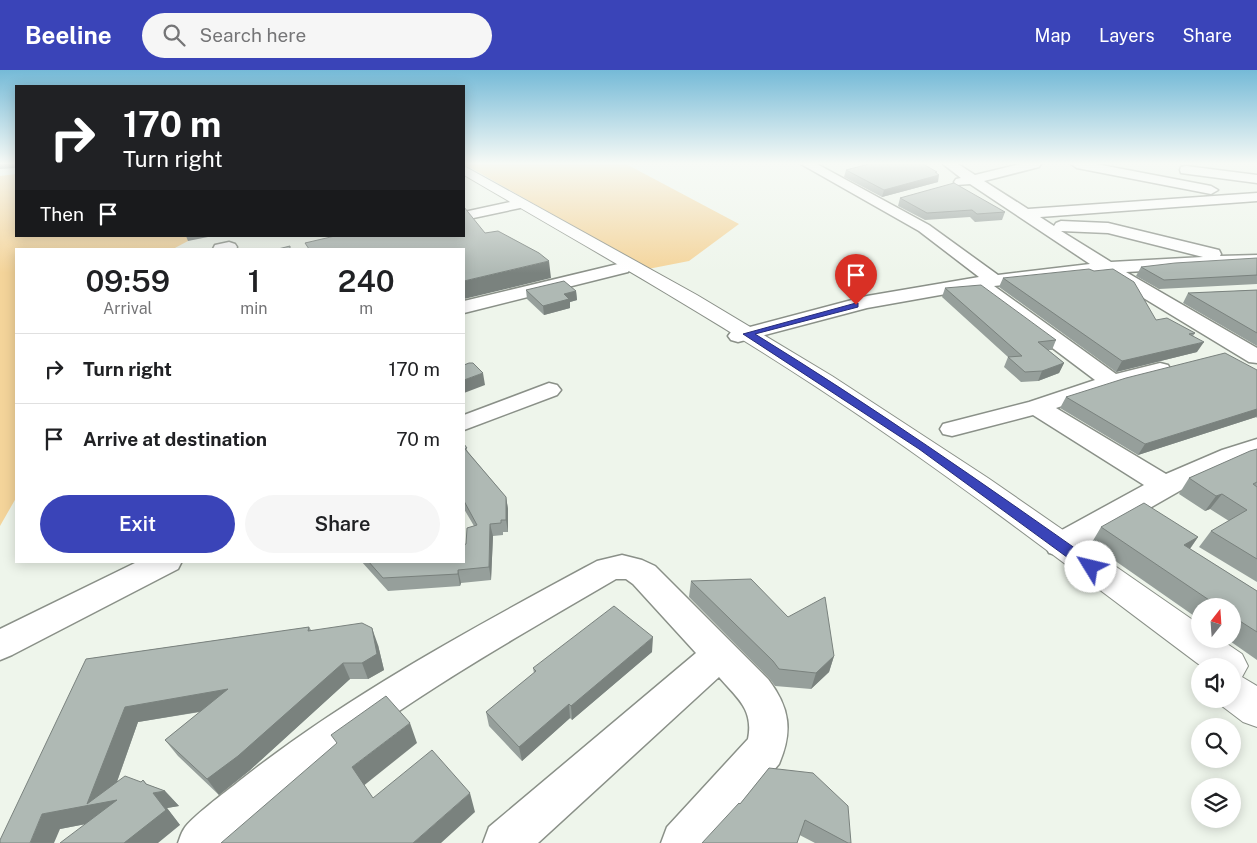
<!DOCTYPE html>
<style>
:root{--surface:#fff;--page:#f6f6f6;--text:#202124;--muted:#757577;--line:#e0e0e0;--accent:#3a44b8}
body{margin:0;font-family:"Public Sans",sans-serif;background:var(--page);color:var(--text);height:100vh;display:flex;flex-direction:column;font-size:19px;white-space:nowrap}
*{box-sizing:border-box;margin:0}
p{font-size:16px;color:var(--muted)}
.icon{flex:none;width:28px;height:28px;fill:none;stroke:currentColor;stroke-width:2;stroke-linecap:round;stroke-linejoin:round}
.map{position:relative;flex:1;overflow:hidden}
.drawer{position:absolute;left:15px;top:178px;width:450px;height:315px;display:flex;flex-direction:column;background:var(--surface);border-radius:0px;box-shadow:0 2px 12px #0003}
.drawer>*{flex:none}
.top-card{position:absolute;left:15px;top:15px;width:450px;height:152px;border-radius:0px;box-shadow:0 2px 12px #0003;background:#202124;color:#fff;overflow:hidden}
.needle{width:32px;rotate:17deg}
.tools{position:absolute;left:1191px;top:528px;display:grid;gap:10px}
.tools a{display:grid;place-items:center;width:50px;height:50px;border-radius:50%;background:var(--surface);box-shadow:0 2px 12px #0003;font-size:25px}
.pin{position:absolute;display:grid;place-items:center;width:42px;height:42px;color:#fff;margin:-51px -21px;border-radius:50% 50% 50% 0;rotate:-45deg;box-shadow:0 0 5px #0007}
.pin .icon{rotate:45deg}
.me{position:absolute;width:55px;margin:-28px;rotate:306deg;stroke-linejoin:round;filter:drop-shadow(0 0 4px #0008)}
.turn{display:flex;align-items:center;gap:18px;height:105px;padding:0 25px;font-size:22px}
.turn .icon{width:65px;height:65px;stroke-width:2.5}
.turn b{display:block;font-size:35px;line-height:42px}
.then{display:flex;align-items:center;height:48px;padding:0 25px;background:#0003;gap:10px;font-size:19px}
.eta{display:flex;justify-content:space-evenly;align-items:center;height:85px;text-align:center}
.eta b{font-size:30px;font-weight:600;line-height:35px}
.action{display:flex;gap:10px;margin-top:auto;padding:10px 25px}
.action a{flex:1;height:58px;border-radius:30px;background:var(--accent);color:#fff;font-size:20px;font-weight:600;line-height:58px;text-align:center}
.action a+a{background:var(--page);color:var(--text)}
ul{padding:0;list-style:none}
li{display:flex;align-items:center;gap:15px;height:70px;padding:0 25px;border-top:1px solid var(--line)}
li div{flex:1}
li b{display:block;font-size:19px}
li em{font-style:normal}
header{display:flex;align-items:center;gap:30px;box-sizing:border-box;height:70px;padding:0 25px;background:var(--accent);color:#fff}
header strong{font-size:24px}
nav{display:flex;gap:28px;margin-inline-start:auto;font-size:18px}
.search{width:350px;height:45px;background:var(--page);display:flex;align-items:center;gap:12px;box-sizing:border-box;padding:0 18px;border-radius:28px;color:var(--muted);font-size:19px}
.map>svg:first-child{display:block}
.green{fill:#f4d49a}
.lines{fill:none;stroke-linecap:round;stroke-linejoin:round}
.minor-casing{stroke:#8a9088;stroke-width:3}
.major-casing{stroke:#8a9088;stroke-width:2}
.minor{fill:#fff;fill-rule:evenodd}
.major{fill:#fff;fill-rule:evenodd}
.wall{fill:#969f9b}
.shaded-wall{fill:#7a827e}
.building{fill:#afb9b4;stroke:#7a827e}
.route{fill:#3a44b8;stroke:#262c78}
</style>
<header>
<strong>Beeline</strong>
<div class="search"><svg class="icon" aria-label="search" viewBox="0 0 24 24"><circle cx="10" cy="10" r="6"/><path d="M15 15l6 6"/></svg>Search here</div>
<nav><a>Map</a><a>Layers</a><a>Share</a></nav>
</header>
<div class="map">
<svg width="1257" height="773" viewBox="0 0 1257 773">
<rect width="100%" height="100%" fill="#eef5eb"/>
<path class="green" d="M464 94H626L739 154 689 191 648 199Z
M16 104V166H191L188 171 173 179H16V428L0 456V106Z"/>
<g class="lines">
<g class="minor-casing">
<path id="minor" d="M801 94H817L929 155 998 205 1090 194 970 114 956 115 954 112 956 109 961 108 943 94H958L975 105 1020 94H1041L1039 97 984 111 1028 139 1257 123V131L1040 147 1054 156 1056 153 1061 151 1108 153 1219 180 1221 184 1220 186 1257 185V195L1126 202 1257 278V293L1249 292 1104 204 994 216 1116 304 1160 293 1168 295 1171 300 1168 305 1120 317 1056 338 1166 404 1222 380 1257 369V386L1190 415 1071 483 1060 486 1049 483 1045 475 1049 467 1144 415 1033 345 952 366 943 364 940 359 943 354 1029 332 1095 310 974 219 867 238 738 272 731 270 728 266 731 262 867 226 979 207 919 161ZM1061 161 1108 163 1203 187 1111 192Z
M1071 94H1096L1211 116 1218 120 1211 124 1077 98Z
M1186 96 1257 105V113L1181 103 1180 100 1181 97Z
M515 131 520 132 522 135 520 138 464 150V142Z
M229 172 235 174 237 177 236 179H213L215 175Z
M622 193 628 194 631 198 628 202 464 243V231Z
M549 313 557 315 561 320 557 325 464 360V345Z
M622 485 642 490 655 496 768 609C790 638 793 661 779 694L712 773H661L667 757 748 669C754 639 737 628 719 607L538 773H483L489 757 696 583 633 514 626 509H616C541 553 465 596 393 645 336 683 283 727 233 773H178C180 768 181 763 184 759 189 749 227 721 238 712 349 624 473 558 597 491Z
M139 491H182L178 499 12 585 0 590V559Z"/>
</g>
<g class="major-casing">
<path id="major" d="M464 96 697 225 832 306 988 408 1200 555V569H1220L1242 584 1248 596 1242 607 1257 616V657L1243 652 1218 633 1216 629H1232V596H1201C1074 501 948 403 815 316 701 241 582 174 464 105Z"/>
</g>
<use href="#minor" class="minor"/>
<use href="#major" class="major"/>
</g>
<path class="wall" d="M846 100 937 104 938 112 882 127 844 107Z
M900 128 1005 142 1002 150 975 152 970 147 925 150 898 136Z
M1257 188V214L1159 219 1136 206 1141 197Z
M1003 208 1156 250 1195 263 1193 266 1197 282 1116 302 999 217Z
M945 218 1056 270 1052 280H1048L1064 293 1059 303 1038 311 1021 312 1004 297 1008 287 942 227Z
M526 220 576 221 577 230 570 232V238L544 245 527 229Z
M1257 220V276L1183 233 1188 223Z
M1257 300V348L1256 347 1138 385 1060 338 1066 327Z
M464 374 468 382 506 427 508 439V462H503V465L493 466 491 510 461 513 460 516 388 521 361 491H464L466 474 474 456 464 439Z
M1257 379V512L1199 477 1211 461 1229 451 1210 439 1205 441 1179 424 1189 408Z
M1101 457 1198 467 1190 479 1257 521V590L1227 569H1232V536H1200V550L1091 474Z
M691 511 788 547 834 586 829 602 811 619 775 616 769 608 689 527Z
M309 557 311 560 378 575 384 600 368 609H350L249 701 219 725 178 686 165 670 200 642 138 652 117 712H141L143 710 146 714 165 721 179 736 167 738 180 755 86 754 60 759 86 589Z
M652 582 572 650 570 648 522 691 489 656 486 642 534 603 533 598Z
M769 698 851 773H815L740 734Z"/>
<path class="shaded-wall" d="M0 94H16V98L0 99Z
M935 102H937L936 106 939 105 938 112 882 127 884 120Z
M186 166H213L188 171Z
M549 191 551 208 464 229V211Z
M576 221 577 230 570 232V238L544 245 543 236 564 224Z
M1204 272 1197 282 1116 302 1122 291Z
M1064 293 1059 303 1038 311 1042 301Z
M483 303 485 315 464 323V310Z
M1257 339V346L1256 347 1138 385 1145 374Z
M1222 424 1210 439 1205 441 1216 426Z
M506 427 508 439V462L506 450Z
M490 454 493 466 491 510 489 497Z
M1198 467 1186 484 1184 475Z
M458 500 461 513 460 516 458 504Z
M372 558 378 575 384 600 368 609 362 593Z
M653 567 652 582 572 650 571 636Z
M834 586 829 602 811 619 816 603Z
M343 593 350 609 249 701 219 725 207 709Z
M228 619 239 635 138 652 110 731 117 730 132 745 60 759 54 773H30L42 744 87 734 125 637Z
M569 634 570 648 522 691 519 677Z
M410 653 417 673 362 717 352 697Z
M143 710 154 723 165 721 179 736 167 738 180 755 158 773H124Z
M470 723 475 742 441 773H413Z"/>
<path class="building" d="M869 94H923L937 102H935L939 105 884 120 846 100Z
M954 113 1005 142 977 144 972 140 927 143 900 128Z
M464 137 485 163 498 161 539 183 549 191 464 211V179H309L305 173 335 166H464Z
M290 176V179H278Z
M1257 188V205L1164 210 1141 197 1175 193Z
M1089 199 1094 201 1113 199 1134 212 1156 250 1167 248 1195 263 1189 264 1204 272 1122 291 1003 208Z
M564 211 576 221 564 224 569 229 543 236 526 220Z
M981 215 1056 270 1038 272 1064 293 1042 301 1025 302 1008 287 1022 286 945 218Z
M1257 220V263L1188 223Z
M1225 283 1257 300V339L1145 374 1066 327 1126 308Z
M469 293H473L483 303 464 310V295Z
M464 374 467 378 465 379 506 427V450H501V453L490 454 489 497 458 500V504L383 508 368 491H464V475L466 474 467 458 477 455 464 431Z
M1257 379V412L1253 414 1257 417V489L1211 461 1247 440 1222 424 1216 426 1189 408 1250 381Z
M1144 433 1198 467 1184 475 1257 521V562L1232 546V536H1218L1101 457Z
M751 509 788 547 825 527 834 586 816 603 779 599 773 591 691 511Z
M614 536 653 567 571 636 569 634 519 677 486 642 536 601 533 598Z
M362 553 372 558 377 584 362 593H343L238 686 207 709 165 670 228 619 125 637 87 734 125 706 141 712 143 710 146 714 165 721 153 723 166 740 124 773H60L117 730 42 744 30 773H0V770L86 589 309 557 308 561Z
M386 626 410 653 352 697 373 728 432 680 470 723 413 773H221L337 673 331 665Z
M769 698 813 703 848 736 851 773H848L805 750 797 773H702L739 733 740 734Z"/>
<linearGradient id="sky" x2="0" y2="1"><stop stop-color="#75bad7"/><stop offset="0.46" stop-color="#f7faf6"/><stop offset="1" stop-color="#f7faf6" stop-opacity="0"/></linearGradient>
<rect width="1257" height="203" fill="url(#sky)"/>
<path class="route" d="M856 233H858V237L755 264C872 336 984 414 1096 493L1098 497 1096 501 1091 502 1086 501 919 379 743 264Z"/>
</svg>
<div class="tools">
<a><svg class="needle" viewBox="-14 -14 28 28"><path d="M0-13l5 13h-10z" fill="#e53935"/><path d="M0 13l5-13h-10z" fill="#757577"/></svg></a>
<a><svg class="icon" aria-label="sound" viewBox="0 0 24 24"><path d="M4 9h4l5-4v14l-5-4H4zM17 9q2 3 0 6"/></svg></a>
<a><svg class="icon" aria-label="search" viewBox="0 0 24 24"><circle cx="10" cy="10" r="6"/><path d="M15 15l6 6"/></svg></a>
<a><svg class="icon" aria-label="layers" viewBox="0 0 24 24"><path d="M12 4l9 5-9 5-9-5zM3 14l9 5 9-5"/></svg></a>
</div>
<div class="pin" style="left:856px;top:235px;background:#d93025"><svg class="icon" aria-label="arrive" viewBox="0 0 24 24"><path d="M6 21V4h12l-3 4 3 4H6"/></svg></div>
<svg class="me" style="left:1091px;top:497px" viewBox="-20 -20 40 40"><circle r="19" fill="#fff"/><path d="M0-13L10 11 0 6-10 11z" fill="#3a44b8"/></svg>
<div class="top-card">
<div class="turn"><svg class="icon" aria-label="right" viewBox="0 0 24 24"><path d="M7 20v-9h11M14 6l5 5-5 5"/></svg><div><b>170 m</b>Turn right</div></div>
<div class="then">Then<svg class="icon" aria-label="arrive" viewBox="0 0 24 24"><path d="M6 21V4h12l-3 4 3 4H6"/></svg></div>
</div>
<section class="drawer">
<div class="eta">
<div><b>09:59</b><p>Arrival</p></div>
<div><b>1</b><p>min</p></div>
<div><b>240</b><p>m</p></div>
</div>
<ul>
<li><svg class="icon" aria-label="right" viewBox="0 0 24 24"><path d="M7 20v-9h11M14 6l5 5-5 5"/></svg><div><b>Turn right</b></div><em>170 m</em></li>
<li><svg class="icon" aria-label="arrive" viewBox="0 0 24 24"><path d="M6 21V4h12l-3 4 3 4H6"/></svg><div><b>Arrive at destination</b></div><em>70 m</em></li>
</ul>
<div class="action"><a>Exit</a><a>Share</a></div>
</section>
</div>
